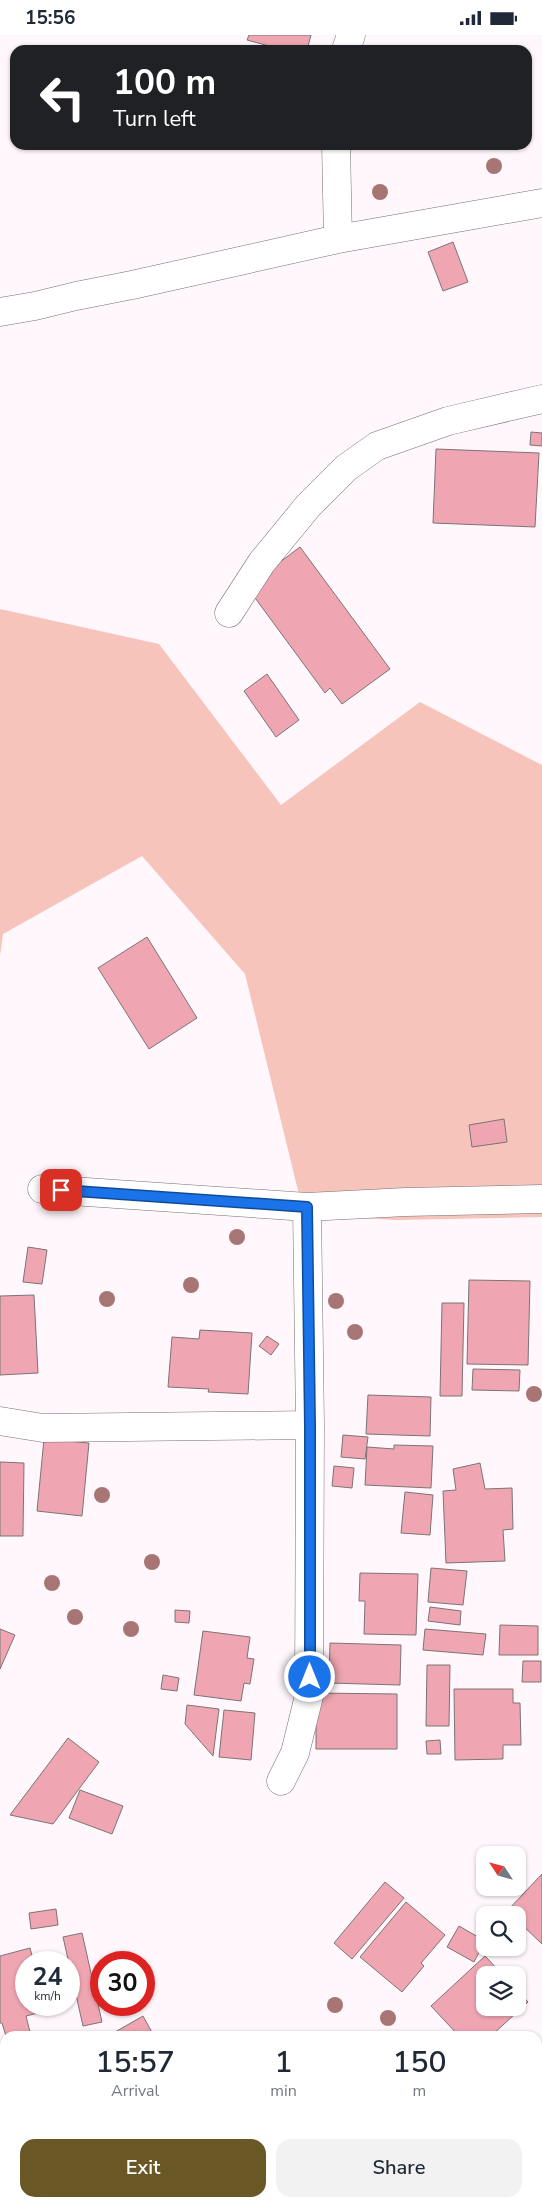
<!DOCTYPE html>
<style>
:root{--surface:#fff;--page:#f2f2f3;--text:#1f2937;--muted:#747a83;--accent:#695725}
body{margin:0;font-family:"Nunito Sans",sans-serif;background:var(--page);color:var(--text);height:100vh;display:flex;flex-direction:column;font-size:19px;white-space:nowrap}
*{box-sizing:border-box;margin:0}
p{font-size:16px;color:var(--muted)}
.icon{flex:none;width:28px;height:28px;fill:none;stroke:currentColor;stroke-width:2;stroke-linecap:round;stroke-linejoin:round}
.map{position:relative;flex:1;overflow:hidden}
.side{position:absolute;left:0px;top:1996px;width:542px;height:176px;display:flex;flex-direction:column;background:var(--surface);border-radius:15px 15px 0 0;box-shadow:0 1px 4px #0004}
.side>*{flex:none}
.guide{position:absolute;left:10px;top:10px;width:522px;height:105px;border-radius:15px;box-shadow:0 1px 4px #0004;background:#202124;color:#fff;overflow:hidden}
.needle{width:32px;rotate:306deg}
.controls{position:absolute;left:476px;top:1811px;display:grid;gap:10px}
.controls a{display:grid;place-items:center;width:50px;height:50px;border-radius:10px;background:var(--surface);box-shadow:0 1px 4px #0004;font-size:25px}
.speed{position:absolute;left:15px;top:1916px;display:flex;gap:10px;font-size:25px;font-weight:700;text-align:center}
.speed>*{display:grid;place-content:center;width:65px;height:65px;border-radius:50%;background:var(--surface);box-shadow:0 1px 4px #0004;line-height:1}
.speed small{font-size:12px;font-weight:400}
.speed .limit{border:8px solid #d22;background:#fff;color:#111}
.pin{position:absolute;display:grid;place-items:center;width:42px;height:42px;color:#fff;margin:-21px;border-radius:10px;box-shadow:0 2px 8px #0006}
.me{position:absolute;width:55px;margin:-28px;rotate:0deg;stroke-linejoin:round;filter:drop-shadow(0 0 4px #0008)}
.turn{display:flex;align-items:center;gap:18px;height:105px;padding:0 20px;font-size:22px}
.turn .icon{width:65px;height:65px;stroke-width:2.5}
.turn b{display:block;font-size:35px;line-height:42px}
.eta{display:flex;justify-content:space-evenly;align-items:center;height:85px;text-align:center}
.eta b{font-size:30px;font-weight:600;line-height:35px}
.cta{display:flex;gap:10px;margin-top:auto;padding:10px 20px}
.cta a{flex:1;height:58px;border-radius:15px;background:var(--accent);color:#fff;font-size:20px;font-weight:600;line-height:58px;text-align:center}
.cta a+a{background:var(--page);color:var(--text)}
.status{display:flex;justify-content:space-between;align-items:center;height:35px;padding:0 25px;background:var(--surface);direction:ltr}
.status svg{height:14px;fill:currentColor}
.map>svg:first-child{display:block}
.green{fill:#f7c4bb}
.building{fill:#efa6b2;stroke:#7b7475}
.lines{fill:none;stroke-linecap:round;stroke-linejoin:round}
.minor-casing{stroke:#777073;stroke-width:29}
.minor{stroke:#fff;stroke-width:28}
.tree{fill:#a87575}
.route-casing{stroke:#114b97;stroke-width:12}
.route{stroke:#1a73e8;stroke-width:9}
</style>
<div class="status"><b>15:56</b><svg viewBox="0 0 49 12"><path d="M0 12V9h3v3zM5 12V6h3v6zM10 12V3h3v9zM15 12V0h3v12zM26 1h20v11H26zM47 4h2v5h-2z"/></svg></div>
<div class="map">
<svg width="542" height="2172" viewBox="0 0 542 2172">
<rect width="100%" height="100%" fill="#fff7fb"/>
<path class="green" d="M0 574 159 609 281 770 420 667 542 730V1182L397 1185 304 1180 245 939 142 821 3 899 0 921Z"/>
<path class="building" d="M249 0H311L307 15H284L247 5Z
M453 207 468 247 443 256 428 217Z
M531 397 542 398V411L530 410Z
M436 414 539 418 535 492 433 488Z
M300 512 390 634 342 669 330 653 325 658 247 552Z
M267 639 299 685 276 702 244 656Z
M147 902 197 983 149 1014 98 933Z
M504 1084 507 1107 472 1112 469 1090Z
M28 1212 47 1215 42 1249 23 1247Z
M469 1245 530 1246 528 1330 467 1329Z
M34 1260 38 1338 0 1340V1261Z
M442 1268H464L462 1361H440Z
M200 1295 252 1298 248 1359 208 1357 209 1354 168 1352 172 1302 199 1304Z
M267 1301 279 1309 271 1320 259 1311Z
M473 1334 520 1335 519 1356 472 1355Z
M368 1360 431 1362 430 1401 366 1399Z
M343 1400 368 1402 365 1424 341 1422Z
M44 1404 89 1408 82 1481 37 1476Z
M394 1410 433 1411 431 1453 365 1450 367 1412 394 1414Z
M0 1427 24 1428 23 1501H0Z
M480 1428 485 1454 512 1453 513 1494 503 1495 505 1526 446 1528 443 1456 456 1455 453 1434Z
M334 1431 354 1433 352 1453 332 1451Z
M405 1457 433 1460 430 1500 401 1498Z
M431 1533 467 1536 463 1570 428 1567Z
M360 1538 418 1539 416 1600 364 1599 365 1566H359Z
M430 1572 461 1576 460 1590 428 1586Z
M175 1575 190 1576 189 1588 175 1587Z
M500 1590 538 1591V1620H499Z
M0 1594 15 1600 0 1634Z
M425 1594 486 1599 483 1620 423 1615Z
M203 1596 250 1602 247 1623 254 1624 250 1649 244 1648 241 1666 194 1660Z
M330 1608 401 1610 400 1650 329 1648Z
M523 1626H541V1647H522Z
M427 1630H450L449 1691H426Z
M163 1640 179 1643 177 1656 161 1654Z
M454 1654H513V1668H520L521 1710H503V1724L455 1725Z
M316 1658 397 1659V1714H316Z
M187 1670 219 1674 213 1721 185 1689Z
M224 1675 255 1678 251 1725 219 1722Z
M68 1703 99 1727 53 1789 10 1780Z
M440 1705 441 1719H427L426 1706Z
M80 1755 123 1771 112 1799 69 1783Z
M542 1839V1909L518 1886V1880H511L507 1876Z
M385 1847 404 1863 352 1924 334 1908Z
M406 1867 445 1900 421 1928 424 1931 402 1957 360 1922Z
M56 1874 58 1890 31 1894 29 1878Z
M459 1891 485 1906 474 1927 447 1912Z
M82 1898 102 1987 83 1991 63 1902Z
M30 1913 34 1928H26V1970H45L46 1976 26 1981 31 2001H6L2 1988H0V1921Z
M485 1921 503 1940H485V1972H518V1956L528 1967 491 2001H459L431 1971Z
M143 1981 154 2001H117L115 1997Z
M0 2085 5 2090 4 2108 0 2104Z
M542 2112V2171L474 2172 471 2168H538V2114Z
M5 2166V2168H19L23 2172H0Z
M128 2168H164L165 2170 162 2172H120Z
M168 2168H184L187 2172H170Z
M258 2168H292L290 2172H269Z
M417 2168H466L468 2172H419Z"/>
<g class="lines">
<g class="minor-casing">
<path id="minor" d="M346 15 351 0
M336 110 338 204
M0 277 35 271 76 261 132 250 338 204 542 168
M229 578 262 527 308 471 346 433 377 411 448 386 542 364
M42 1154 307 1172 406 1167 542 1164
M0 1386 43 1393 310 1390
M281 1746 295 1718 309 1661 310 1390 307 1172
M538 2030 542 2027
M0 2059 5 2060
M223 2168 227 2172
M114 2172 120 2168
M348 2172 354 2168"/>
</g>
<use href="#minor" class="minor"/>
</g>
<g class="tree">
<circle cx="494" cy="131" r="8"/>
<circle cx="380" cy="157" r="8"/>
<circle cx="237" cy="1202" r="8"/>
<circle cx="191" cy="1250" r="8"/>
<circle cx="107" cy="1264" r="8"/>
<circle cx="336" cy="1266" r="8"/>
<circle cx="355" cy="1297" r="8"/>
<circle cx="534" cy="1359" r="8"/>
<circle cx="102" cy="1460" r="8"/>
<circle cx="152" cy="1527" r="8"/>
<circle cx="52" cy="1548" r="8"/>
<circle cx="75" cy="1582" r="8"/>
<circle cx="131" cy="1594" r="8"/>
<circle cx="335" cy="1970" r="8"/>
<circle cx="388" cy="1983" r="8"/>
</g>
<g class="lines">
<g class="route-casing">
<path id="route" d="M61 1155 307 1172 310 1390V1642"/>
</g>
<use href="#route" class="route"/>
</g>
</svg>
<div class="controls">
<a><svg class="needle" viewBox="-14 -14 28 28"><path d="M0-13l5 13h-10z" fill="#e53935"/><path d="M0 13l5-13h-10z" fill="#747a83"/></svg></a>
<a><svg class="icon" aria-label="search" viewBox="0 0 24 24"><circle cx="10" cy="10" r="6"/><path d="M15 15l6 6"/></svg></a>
<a><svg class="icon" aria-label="layers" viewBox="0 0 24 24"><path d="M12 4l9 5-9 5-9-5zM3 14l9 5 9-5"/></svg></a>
</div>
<div class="speed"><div>24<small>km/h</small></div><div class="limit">30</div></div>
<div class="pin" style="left:61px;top:1155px;background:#d93025"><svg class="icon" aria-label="arrive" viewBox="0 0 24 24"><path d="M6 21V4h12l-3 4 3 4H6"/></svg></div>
<svg class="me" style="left:310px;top:1642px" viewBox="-20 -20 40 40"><circle r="17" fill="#1a73e8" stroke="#fff" stroke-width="3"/><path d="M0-11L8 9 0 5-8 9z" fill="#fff"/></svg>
<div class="guide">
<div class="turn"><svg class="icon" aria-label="left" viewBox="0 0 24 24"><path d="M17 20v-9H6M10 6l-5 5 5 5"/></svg><div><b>100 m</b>Turn left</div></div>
</div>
<section class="side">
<div class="eta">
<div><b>15:57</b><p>Arrival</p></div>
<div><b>1</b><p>min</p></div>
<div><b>150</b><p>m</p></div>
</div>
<div class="cta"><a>Exit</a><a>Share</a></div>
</section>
</div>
